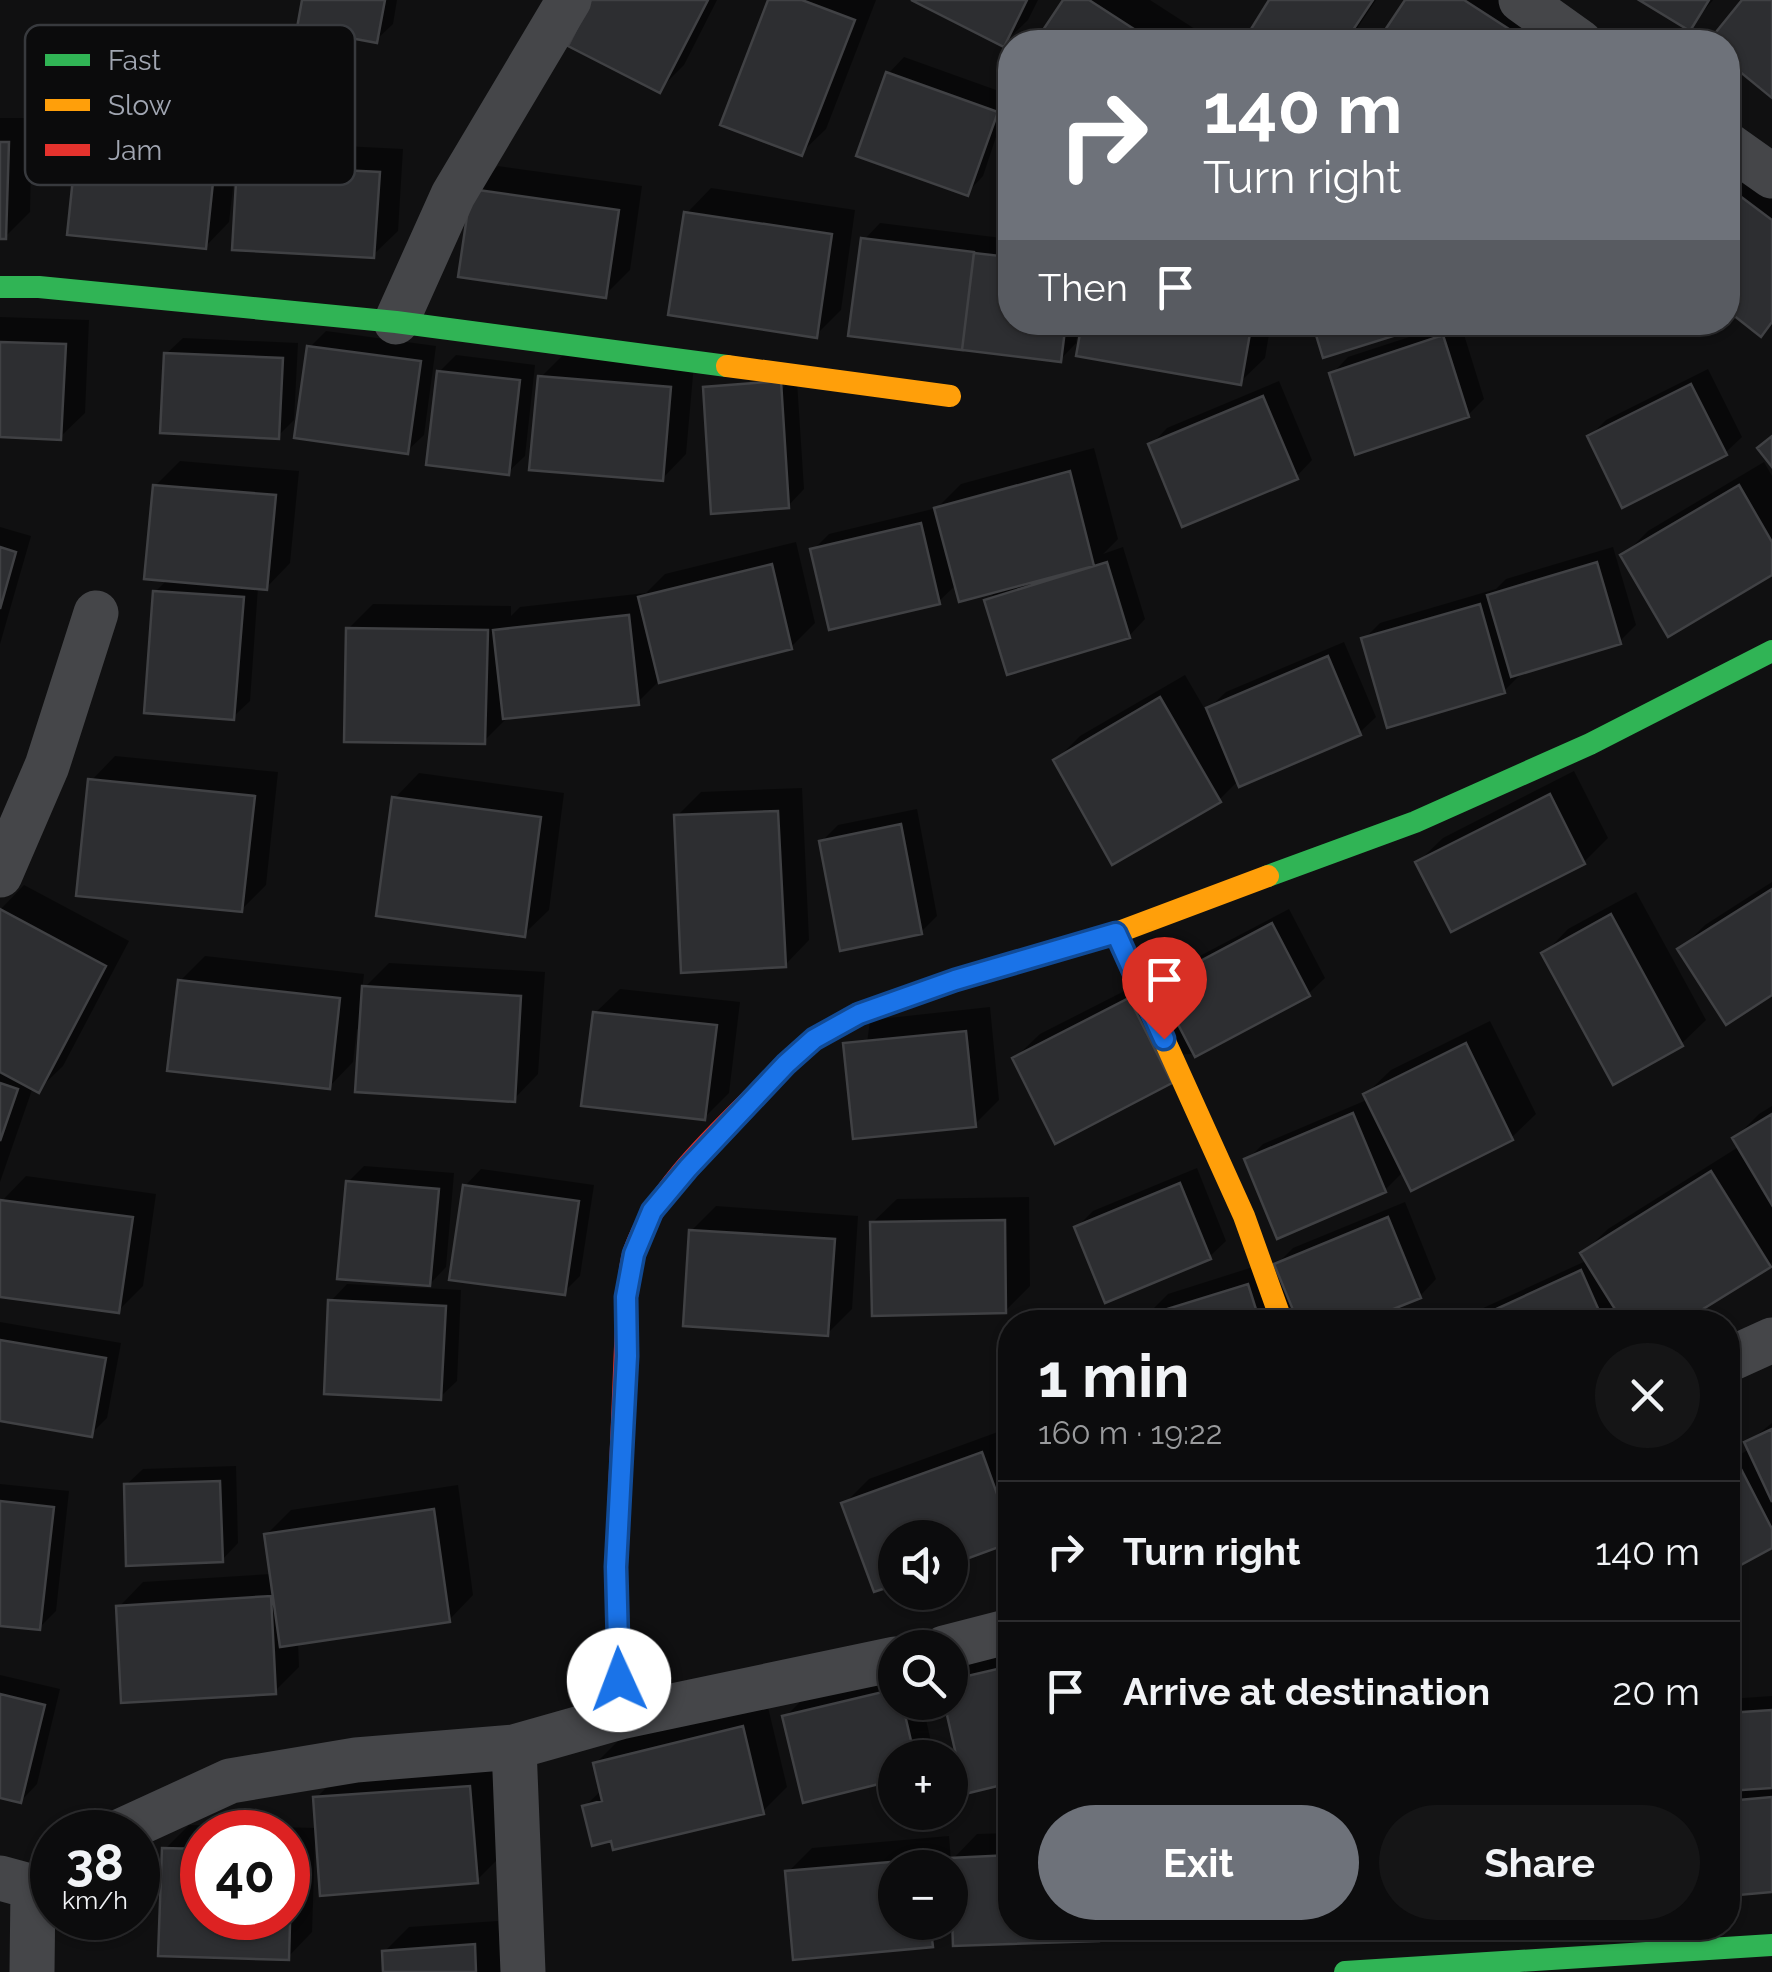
<!DOCTYPE html>
<meta charset="utf-8">
<style>
:root{--surface:#0c0c0d;--page:#151516;--text:#f1f3f6;--muted:#9a9b9d;--line:#2c2c2e;--accent:#6e727a}
body{margin:0;font-family:Raleway,sans-serif;background:var(--page);color:var(--text);height:100vh;display:flex;flex-direction:column;font-size:38px;white-space:nowrap}
*{box-sizing:border-box;margin:0}
p{font-size:32px;color:var(--muted)}
.icon{flex:none;width:55px;height:55px;fill:none;stroke:currentColor;stroke-width:2;stroke-linecap:round;stroke-linejoin:round}
.map{position:relative;flex:1;overflow:hidden}
.sheet{position:absolute;left:998px;top:1310px;width:742px;height:630px;display:flex;flex-direction:column;background:var(--surface);border-radius:40px;box-shadow:0 2px 8px #0004,0 0 0 2px var(--line)}
.sheet>*{flex:none}
.top-card{position:absolute;left:998px;top:30px;width:742px;height:305px;border-radius:40px;box-shadow:0 2px 8px #0004,0 0 0 2px var(--line);background:#6e727a;color:#fff;overflow:hidden}
.tools{position:absolute;left:878px;top:1520px;display:grid;gap:20px}
.tools a{display:grid;place-items:center;width:90px;height:90px;border-radius:50%;background:var(--surface);box-shadow:0 2px 8px #0004,0 0 0 2px var(--line);font-size:50px}
.speed{position:absolute;left:30px;top:1810px;display:flex;gap:20px;font-size:50px;font-weight:700;text-align:center}
.speed>*{display:grid;place-content:center;width:130px;height:130px;border-radius:50%;background:var(--surface);box-shadow:0 2px 8px #0004,0 0 0 2px var(--line);line-height:1}
.speed small{font-size:25px;font-weight:400}
.speed .limit{border:15px solid #d22;background:#fff;color:#111}
.pin{position:absolute;display:grid;place-items:center;width:85px;height:85px;color:#fff;margin:-102px -42px;border-radius:50% 50% 50% 0;rotate:-45deg;box-shadow:0 0 10px #0007}
.pin .icon{rotate:45deg}
.me{position:absolute;width:110px;margin:-55px;rotate:358deg;stroke-linejoin:round;filter:drop-shadow(0 0 8px #0008)}
.turn{display:flex;align-items:center;gap:35px;height:210px;padding:0 40px;font-size:45px}
.turn .icon{width:130px;height:130px;stroke-width:2.5}
.turn b{display:block;font-size:70px;line-height:85px}
.then{display:flex;align-items:center;height:95px;padding:0 40px;background:#0003;gap:20px;font-size:38px}
.round{display:grid;place-items:center;flex:none;width:105px;height:105px;border-radius:52px;background:var(--page)}
.summary{display:flex;align-items:center;justify-content:space-between;height:170px;padding:0 40px}
h1{font-size:60px;font-weight:700;line-height:75px}
.cta{display:flex;gap:20px;margin-top:auto;padding:20px 40px}
.cta a{flex:1;height:115px;border-radius:60px;background:var(--accent);color:#fff;font-size:40px;font-weight:700;line-height:115px;text-align:center}
.cta a+a{background:var(--page);color:var(--text)}
ul{padding:0;list-style:none}
li{display:flex;align-items:center;gap:30px;height:140px;padding:0 40px;border-top:2px solid var(--line)}
li div{flex:1}
li b{display:block;font-size:38px}
li em{font-style:normal}
.map>svg:first-child{display:block}
.shadow{fill:#0007;fill-rule:evenodd}
.building{fill:#2d2e31;stroke:#404144;stroke-width:2.5}
.lines{fill:none;stroke-linecap:round;stroke-linejoin:round}
.street{stroke:#454649;stroke-width:45}
.fast{stroke:#30b455;stroke-width:22}
.slow{stroke:#ff9f0a;stroke-width:22}
.jam{stroke:#e5322d;stroke-width:22}
.route-casing{stroke:#114b97;stroke-width:25}
.route{stroke:#1a73e8;stroke-width:18}
.key{fill:#0b0b0c;stroke:#383a3e;stroke-width:2.5}
.key-label{font-size:28px;fill:#a1a6b2}
</style>
<div class="map">
<svg width="1772" height="1972" viewBox="0 0 1772 1972">
<rect width="100%" height="100%" fill="#101011"/>
<path class="shadow" d="M304 0H397L393 24 376 40Z
M594 0H717L684 65 659 90Z
M771 0H876L826 129 801 153Z
M916 0H1038L1028 20 1003 44Z
M1066 0H1150L1215 42H1038Z
M1272 0H1376L1348 42H1248L1245 41Z
M1408 0H1525L1552 17 1535 42H1380Z
M1644 0H1713L1689 28Z
M904 57 1010 95 983 176 967 193 888 74Z
M108 78 244 92 229 222 205 247 83 103Z
M0 118H32L30 212 5 237H0Z
M264 142 403 149 398 231 373 255 236 170Z
M1728 151 1772 178V322L1761 333 1728 308Z
M498 166 642 186 630 270 605 295 473 190Z
M711 188 855 210 841 310 816 335 687 213Z
M880 223 1010 239V322H1079L1076 343 1060 360 851 334 864 240Z
M0 317 89 320 85 413 60 437 0 435Z
M1085 322H1271L1265 358 1240 382Z
M1461 325 1484 399 1468 415 1332 374 1348 357 1440 327Z
M326 331 436 346 424 435 407 451 310 347Z
M183 338 298 343 294 420 278 436 166 354Z
M565 353 694 364 686 454 662 479 540 378Z
M456 355 535 365 525 456 508 472 439 372Z
M796 366 804 489 788 506 713 511Z
M1708 369 1742 437 1725 453 1590 436 1606 420Z
M1279 381 1312 460 1296 477 1151 445 1167 428Z
M1094 448 1118 539 1103 554 1123 547 1145 619 1129 636 986 601 999 589 957 584 938 602 813 550 829 534 937 508 961 484Z
M180 461 299 471 290 563 266 588 258 587 250 701 233 717 155 592 168 579 155 486Z
M1764 462 1772 476V572L1624 555 1648 531Z
M0 527 31 536 0 644Z
M796 542 815 623 791 647 660 680 638 702 509 716 484 741 348 629 373 604 511 606V616L520 607 646 593 665 574Z
M1613 547 1636 625 1619 642 1519 672 1520 675 1504 691 1364 639 1380 623 1496 589 1506 579Z
M1344 642 1376 717 1359 733 1239 780 1219 800 1056 760 1080 736 1185 675 1206 711 1226 692Z
M115 756 278 772 266 885 242 909 91 781Z
M1574 771 1608 838 1584 862H1418L1443 838Z
M419 773 564 793 549 910 524 934 395 798Z
M802 788 809 940 785 965 677 816 701 792Z
M917 809 937 916 921 932 821 842 838 825Z
M1772 882V993L1680 950 1705 925Z
M24 885 129 941 63 1066 38 1090 33 1087 0 1182V910Z
M1636 892 1706 1020 1681 1044 1544 954 1568 929Z
M1289 909 1325 978 1308 994 1194 1054 1015 1058 1040 1034 1154 976 1159 986 1177 968Z
M205 956 364 974 362 990 389 963 545 972 538 1074 514 1099 357 1029 353 1062 329 1087 180 981Z
M620 989 740 1002 729 1093 704 1118 595 1013Z
M990 1007 999 1100 975 1124 855 1136 870 1020Z
M1490 1021 1536 1114 1511 1138 1404 1171 1385 1190 1247 1160 1263 1144 1369 1099 1366 1094 1391 1070Z
M1772 1106V1262L1769 1265 1678 1322H1468L1481 1309 1588 1260 1583 1253 1608 1229 1740 1146 1735 1138 1759 1114Z
M364 1166 454 1173 446 1267 430 1284 348 1182Z
M1197 1168 1226 1241 1209 1257 1077 1227 1093 1211Z
M481 1169 594 1185 580 1276 564 1292 465 1186Z
M26 1176 156 1194 143 1286 119 1310 0 1294 2 1201Z
M1029 1197 1030 1286 1005 1311 872 1223 897 1199Z
M1405 1202 1436 1279 1420 1296 1355 1322H1145L1144 1318 1168 1294 1272 1261 1274 1267 1293 1248Z
M716 1206 858 1216 852 1309 828 1333 691 1231Z
M347 1284 461 1290 457 1381 440 1397 331 1301Z
M0 1322 121 1343 107 1418 91 1434 0 1418Z
M1772 1423V1545L1728 1569V1461L1750 1449 1747 1443Z
M1006 1429 1010 1440V1540L950 1562V1538H895V1582L844 1504 869 1479Z
M236 1466 238 1543 222 1560 126 1485 143 1469Z
M0 1484 69 1491 56 1611 40 1627 0 1623Z
M458 1485 473 1595 449 1620 298 1642 299 1667 274 1692 119 1607 143 1582 272 1574 266 1535 291 1510Z
M1010 1649V1781L950 1702V1676L967 1659Z
M0 1675 60 1689 37 1784 21 1801 0 1796Z
M895 1678V1702H922L934 1755 895 1758V1777L785 1717 801 1701Z
M1772 1696V1890L1728 1893V1699Z
M767 1703 787 1787 762 1812 613 1838 585 1806 602 1790 596 1763 620 1739Z
M494 1762 501 1856 476 1881 315 1841 312 1932 288 1957 161 1953 165 1849 189 1825 318 1828 316 1798 340 1774ZM202 1832H288V1918H202Z
M1010 1833V1928H1108L1098 1938 956 1943 955 1921 932 1944 788 1872 812 1848 949 1836 951 1861 977 1834ZM895 1868H950V1922H895Z
M498 1921 502 1972H386L384 1952 409 1927Z"/>
<path class="building" d="M302 0H385L377 43 297 28Z
M591 0H708L660 93 568 46Z
M768 0H802L855 20 802 156 720 125Z
M911 0H1027L1004 47Z
M1063 0H1089L1154 42H1035Z
M1269 0H1373L1345 42H1243Z
M1405 0H1464L1529 42H1377Z
M1639 0H1709L1690 31Z
M1742 0H1772V98L1728 62V42H1708Z
M886 72 998 112 968 196 856 156Z
M81 102 220 116 206 249 67 235Z
M0 142H9L6 239H0Z
M237 165 380 172 374 258 232 250Z
M1728 187 1772 220V322L1761 337 1728 311Z
M471 189 619 210 606 298 458 277Z
M684 212 832 234 817 338 668 315Z
M861 238 974 252 962 350 848 336Z
M974 253 1010 257V322H1066L1061 362 962 350Z
M1082 322H1252L1241 385 1076 356Z
M1312 322H1399L1403 333 1323 358Z
M1436 322H1472L1441 336Z
M1443 335 1469 417 1355 455 1329 373Z
M0 342 66 344 61 440 0 437Z
M307 346 421 361 408 454 294 438Z
M164 353 283 358 279 439 160 433Z
M437 371 520 380 509 475 426 465Z
M538 376 671 387 663 481 529 470Z
M781 381 789 508 711 514 703 387Z
M1691 384 1727 455 1622 508 1587 436Z
M1263 396 1298 479 1182 527 1148 444Z
M1772 436V467L1757 448Z
M1070 471 1094 566 959 602 934 508Z
M153 485 276 495 267 590 144 579Z
M1739 485 1772 542V575L1668 637 1620 555Z
M921 523 940 604 829 630 810 549Z
M0 547 16 552 0 609Z
M1107 562 1130 638 1007 675 984 600Z
M1597 562 1621 644 1511 677 1487 595Z
M772 564 792 649 659 683 638 597Z
M153 591 244 597 234 720 144 713Z
M1480 604 1505 693 1387 728 1361 638Z
M629 615 639 705 503 719 493 630Z
M346 628 488 630 485 744 344 742Z
M1328 656 1361 735 1239 787 1206 708Z
M1160 697 1221 802 1112 865 1053 760Z
M88 779 255 796 242 912 76 896Z
M1550 794 1585 864 1451 932 1415 862Z
M392 797 541 817 525 937 376 916Z
M778 811 786 967 681 973 674 815Z
M901 824 922 934 840 951 819 841Z
M1772 889V995L1726 1025 1677 949Z
M0 909 106 966 39 1093 0 1072Z
M1611 914 1683 1046 1613 1085 1541 953Z
M1272 923 1310 996 1195 1057 1157 984Z
M178 980 340 998 330 1089 167 1071Z
M362 986 521 996 515 1102 355 1092Z
M1129 998 1172 1083 1055 1144 1012 1058Z
M593 1012 717 1025 705 1120 581 1106Z
M966 1031 976 1127 853 1139 843 1043Z
M1466 1043 1513 1140 1411 1191 1363 1094Z
M0 1083 18 1089 0 1141Z
M1353 1113 1386 1192 1277 1239 1244 1159Z
M1772 1114V1205L1732 1138Z
M1711 1171 1771 1267 1682 1322H1623L1580 1253Z
M346 1181 439 1189 430 1286 337 1279Z
M1180 1183 1211 1259 1105 1303 1074 1227Z
M463 1185 579 1201 565 1295 449 1280Z
M0 1200 133 1217 119 1313 0 1297Z
M1388 1217 1421 1298 1361 1322H1298L1274 1264Z
M1005 1220 1006 1313 872 1316 870 1222Z
M689 1230 835 1239 828 1336 683 1326Z
M1581 1270 1604 1322H1468Z
M1248 1284 1260 1322H1142L1141 1317Z
M328 1300 446 1306 441 1400 324 1394Z
M0 1340 106 1358 92 1437 0 1421Z
M1772 1429V1502L1744 1442Z
M982 1452 1010 1530V1543L950 1565V1538H895V1585L874 1592 841 1503Z
M1739 1465 1772 1529V1548L1728 1572V1471Z
M220 1481 223 1562 126 1566 124 1484Z
M0 1501 54 1507 40 1630 0 1626Z
M434 1509 450 1622 280 1647 264 1534Z
M271 1596 276 1694 121 1703 116 1606Z
M1010 1666V1783L965 1794 944 1702H950V1680Z
M895 1689V1702H902L915 1758H895V1780L803 1803 782 1716Z
M0 1694 45 1705 21 1803 0 1798Z
M1772 1710V1788L1728 1791V1713Z
M743 1726 764 1814 613 1850 611 1841 592 1846 582 1806 602 1801 593 1763Z
M470 1786 478 1883 320 1896 313 1797Z
M1772 1797V1892L1728 1896V1801Z
M162 1848 202 1849V1918H288V1851L292 1852 289 1960 158 1956Z
M1010 1855V1928H1098L1099 1941 953 1946 950 1858Z
M925 1859 926 1868H895V1922H930L933 1947 793 1960 785 1871Z
M1142 1928H1184V1930L1143 1933Z
M475 1944 476 1972H383L382 1951Z"/>
<g class="lines">
<path class="street" d="M1521 0 1580 42
M1728 145 1772 176
M396 322 453 195 569 0
M0 875 47 766 96 613
M1728 1360 1772 1340
M944 1648 1010 1631
M514 1747 523 1972
M119 1832 230 1781 356 1760 514 1747 620 1717 895 1659
M0 1878 33 1887 32 1972"/>
<path class="fast" d="M0 287H39L396 322 727 366
M1268 876 1415 822 1590 744 1772 651
M1345 1972 1772 1945"/>
<path class="slow" d="M727 366 950 396
M1116 933 1244 1216 1282 1322
M785 1065 814 1039 859 1014 955 980 1116 933 1268 876"/>
<path class="jam" d="M620 1717 616 1567 627 1297C629 1282 629 1265 634 1251 659 1180 734 1119 785 1065"/>
</g>
<g class="lines">
<g class="route-casing">
<path id="route" d="M619 1680 616 1567 627 1356 626 1297 634 1254 652 1211 688 1168 786 1064 814 1039 859 1014 955 980 1116 933 1164 1039"/>
</g>
<use href="#route" class="route"/>
</g>
<rect x="25" y="25" width="330" height="160" rx="15" class="key"/>
<rect x="45" y="54" width="45" height="12" fill="#30b455"/>
<rect x="45" y="99" width="45" height="12" fill="#ff9f0a"/>
<rect x="45" y="144" width="45" height="12" fill="#e5322d"/>
<g class="key-label">
<text x="108" y="70">Fast</text>
<text x="108" y="115">Slow</text>
<text x="108" y="160">Jam</text>
</g>
</svg>
<div class="tools">
<a><svg class="icon" aria-label="sound" viewBox="0 0 24 24"><path d="M4 9h4l5-4v14l-5-4H4zM17 9q2 3 0 6"/></svg></a>
<a><svg class="icon" aria-label="search" viewBox="0 0 24 24"><circle cx="10" cy="10" r="6"/><path d="M15 15l6 6"/></svg></a>
<a>+</a>
<a>−</a>
</div>
<div class="speed"><div>38<small>km/h</small></div><div class="limit">40</div></div>
<div class="pin" style="left:1164px;top:1039px;background:#d93025"><svg class="icon" aria-label="arrive" viewBox="0 0 24 24"><path d="M6 21V4h12l-3 4 3 4H6"/></svg></div>
<svg class="me" style="left:619px;top:1680px" viewBox="-20 -20 40 40"><circle r="19" fill="#fff"/><path d="M0-13L10 11 0 6-10 11z" fill="#1a73e8"/></svg>
<div class="top-card">
<div class="turn"><svg class="icon" aria-label="right" viewBox="0 0 24 24"><path d="M7 20v-9h11M14 6l5 5-5 5"/></svg><div><b>140 m</b>Turn right</div></div>
<div class="then">Then<svg class="icon" aria-label="arrive" viewBox="0 0 24 24"><path d="M6 21V4h12l-3 4 3 4H6"/></svg></div>
</div>
<section class="sheet">
<div class="summary"><div><h1>1 min</h1><p>160 m · 19:22</p></div><a class="round"><svg class="icon" aria-label="close" viewBox="0 0 24 24"><path d="M6 6l12 12M18 6L6 18"/></svg></a></div>
<ul>
<li><svg class="icon" aria-label="right" viewBox="0 0 24 24"><path d="M7 20v-9h11M14 6l5 5-5 5"/></svg><div><b>Turn right</b></div><em>140 m</em></li>
<li><svg class="icon" aria-label="arrive" viewBox="0 0 24 24"><path d="M6 21V4h12l-3 4 3 4H6"/></svg><div><b>Arrive at destination</b></div><em>20 m</em></li>
</ul>
<div class="cta"><a>Exit</a><a>Share</a></div>
</section>
</div>
